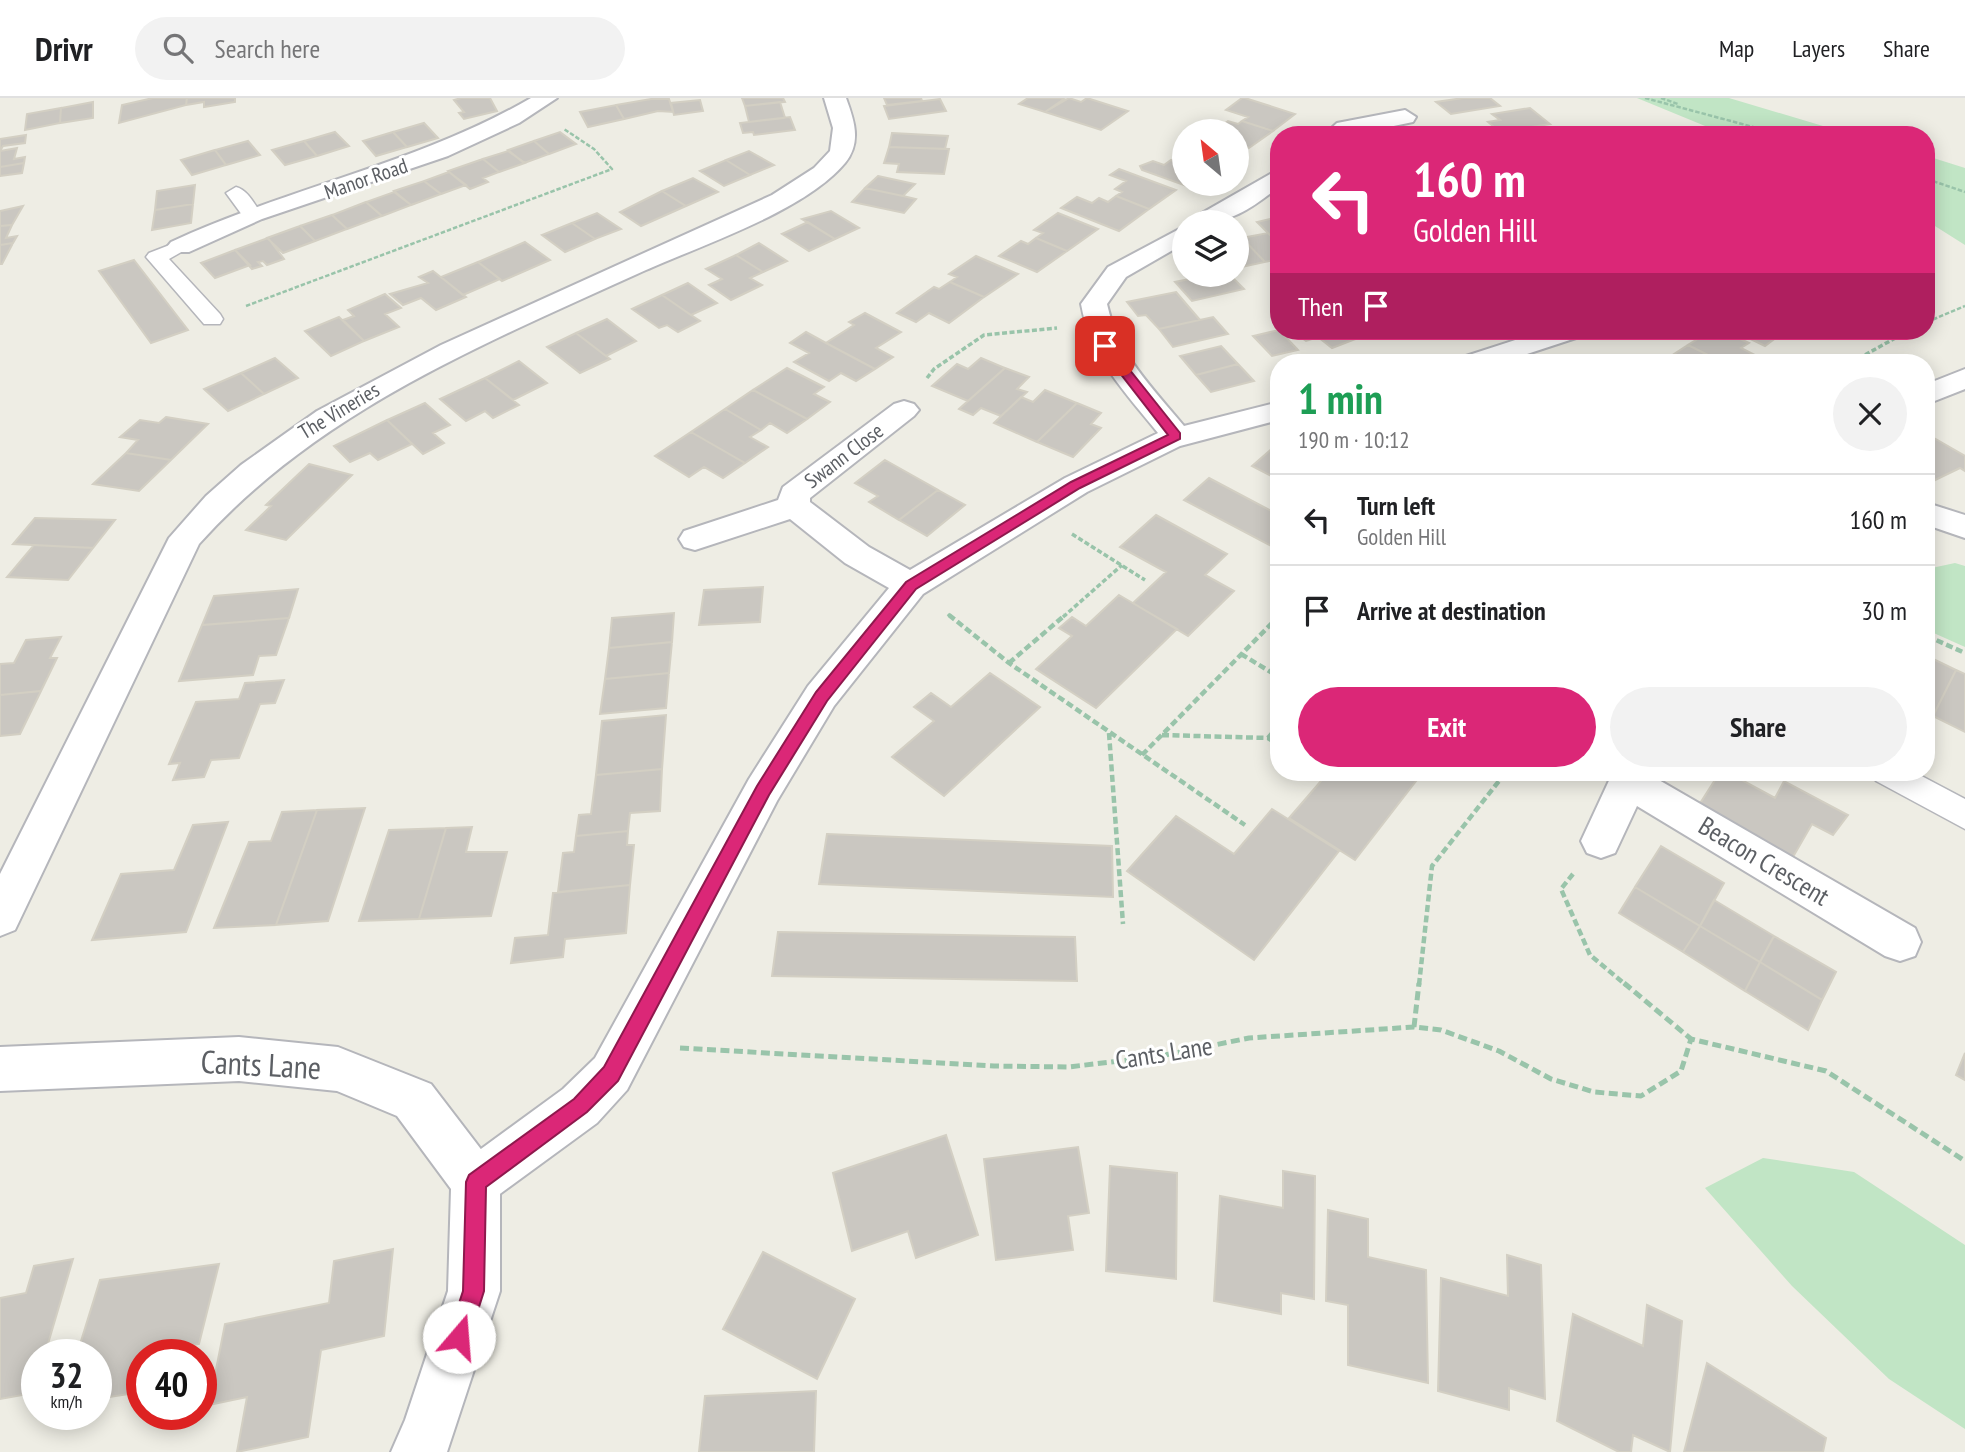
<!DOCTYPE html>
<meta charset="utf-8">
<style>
:root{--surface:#fff;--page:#f2f2f2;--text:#202124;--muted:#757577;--line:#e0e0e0;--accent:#db2777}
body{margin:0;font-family:"PT Sans Narrow",sans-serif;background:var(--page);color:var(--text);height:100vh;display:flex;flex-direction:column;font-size:26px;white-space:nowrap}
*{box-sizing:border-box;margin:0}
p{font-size:23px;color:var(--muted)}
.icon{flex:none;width:38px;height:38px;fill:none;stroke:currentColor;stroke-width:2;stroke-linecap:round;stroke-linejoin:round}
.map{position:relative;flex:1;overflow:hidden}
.drawer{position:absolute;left:1270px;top:256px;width:665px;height:427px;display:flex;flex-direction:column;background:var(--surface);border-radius:28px;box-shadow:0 4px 18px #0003}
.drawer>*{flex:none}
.top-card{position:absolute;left:1270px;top:28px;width:665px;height:214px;border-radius:28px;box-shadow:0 4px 18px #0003;background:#db2777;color:#fff;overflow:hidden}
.needle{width:46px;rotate:331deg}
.tools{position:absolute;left:1172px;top:21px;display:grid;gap:14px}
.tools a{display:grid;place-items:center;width:77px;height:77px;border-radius:50%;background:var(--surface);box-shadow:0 4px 18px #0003;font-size:35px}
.speed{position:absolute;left:21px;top:1241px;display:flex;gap:14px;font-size:35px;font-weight:700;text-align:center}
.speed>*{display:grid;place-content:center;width:91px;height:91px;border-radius:50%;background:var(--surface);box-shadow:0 4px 18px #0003;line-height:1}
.speed small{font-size:18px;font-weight:400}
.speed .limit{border:10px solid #d22;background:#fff;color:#111}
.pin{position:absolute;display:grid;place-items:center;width:60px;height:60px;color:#fff;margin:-30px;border-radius:14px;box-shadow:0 4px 10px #0006}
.me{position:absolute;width:77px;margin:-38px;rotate:18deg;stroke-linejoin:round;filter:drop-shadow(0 0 5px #0008)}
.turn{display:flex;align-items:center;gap:24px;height:147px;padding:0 28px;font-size:32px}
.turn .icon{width:91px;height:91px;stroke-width:2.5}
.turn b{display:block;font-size:49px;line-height:60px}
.then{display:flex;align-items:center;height:66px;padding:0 28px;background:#0003;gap:14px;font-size:26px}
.round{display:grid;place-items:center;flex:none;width:74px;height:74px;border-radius:37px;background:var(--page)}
.head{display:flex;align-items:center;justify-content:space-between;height:119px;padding:0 28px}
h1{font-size:42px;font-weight:600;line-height:52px;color:#1e9e55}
.button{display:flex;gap:14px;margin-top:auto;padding:14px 28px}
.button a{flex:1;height:80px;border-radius:42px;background:var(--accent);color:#fff;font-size:28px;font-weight:600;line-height:80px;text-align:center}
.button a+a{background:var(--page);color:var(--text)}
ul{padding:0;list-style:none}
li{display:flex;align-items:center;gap:21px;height:91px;padding:0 28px;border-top:2px solid var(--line)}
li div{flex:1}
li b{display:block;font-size:26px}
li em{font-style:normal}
header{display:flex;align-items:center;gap:42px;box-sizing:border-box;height:98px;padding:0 35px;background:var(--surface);border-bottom:2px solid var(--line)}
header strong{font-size:33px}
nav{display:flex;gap:38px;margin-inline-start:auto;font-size:24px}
.search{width:490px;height:63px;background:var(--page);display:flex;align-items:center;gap:18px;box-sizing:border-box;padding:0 24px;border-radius:38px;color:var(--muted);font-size:26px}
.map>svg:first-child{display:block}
.green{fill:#c1e5c5}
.building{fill:#cac7c1;stroke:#d3cfc3;stroke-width:2}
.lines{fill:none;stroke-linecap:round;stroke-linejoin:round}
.service-casing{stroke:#b5b6bb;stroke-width:3}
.minor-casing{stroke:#b5b6bb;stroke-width:4}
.tertiary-casing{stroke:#b5b6bb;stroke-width:4}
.path-far3{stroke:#99c4aa;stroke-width:2.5;stroke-dasharray:4.5 2;stroke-linecap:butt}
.path-far2{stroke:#99c4aa;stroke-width:3.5;stroke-dasharray:5 2.5;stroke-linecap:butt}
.path-far1{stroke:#99c4aa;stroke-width:4.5;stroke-dasharray:7 3.5;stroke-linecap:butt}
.path{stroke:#99c4aa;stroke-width:5;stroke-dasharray:9 4.5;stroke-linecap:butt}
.service{fill:#fff;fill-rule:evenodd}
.minor{fill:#fff;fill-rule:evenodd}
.tertiary{fill:#fff;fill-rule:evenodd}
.route{fill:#db2777;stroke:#8e194d;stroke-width:2}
.labels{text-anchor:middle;stroke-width:6;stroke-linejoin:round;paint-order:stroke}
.far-street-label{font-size:21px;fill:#5c5f64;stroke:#fff}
.street-label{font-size:26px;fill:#5c5f64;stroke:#fff}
.near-street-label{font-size:32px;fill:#5c5f64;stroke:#fff}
</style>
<header>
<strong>Drivr</strong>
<div class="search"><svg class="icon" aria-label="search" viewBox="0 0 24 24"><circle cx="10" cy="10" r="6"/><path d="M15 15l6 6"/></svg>Search here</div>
<nav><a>Map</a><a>Layers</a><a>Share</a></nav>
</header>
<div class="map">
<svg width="1965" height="1354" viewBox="0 0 1965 1354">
<rect width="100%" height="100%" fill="#eeede4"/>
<path class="green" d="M1637 0H1729L1853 37H1727Z
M1927 58 1965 70V147L1927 123Z
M1955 465 1965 468V549L1927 532V471Z
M1763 1060 1854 1074 1965 1147V1331L1889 1281 1792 1188 1705 1090Z"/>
<path class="building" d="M153 0H187L186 7 119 25 122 7Z
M187 0H235V4L204 9V4L186 7Z
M461 0H490L497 13 464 21 459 15 464 14 454 2Z
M742 0H783L785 4 745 8Z
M884 0H921L922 3 887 7Z
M1028 0H1061L1064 1 1045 14 1019 6Z
M1069 0 1081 4 1087 0 1128 13 1101 32 1045 14Z
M1242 0H1245L1295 16 1273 33 1242 23 1248 19 1226 12Z
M1463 0H1490L1500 8 1451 16 1436 4Z
M651 1H669L673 14 658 13 624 21 616 7Z
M940 1 946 13 889 21 884 8Z
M700 2 703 13 674 17 671 5Z
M93 4V20L60 25 61 10Z
M780 4 785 20 749 24 745 8Z
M616 7 624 21 588 29 580 14Z
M61 10 60 25 25 32 27 16Z
M1530 10 1550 26 1500 34 1488 24 1500 22 1492 16Z
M790 19 795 32 754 37 753 34 743 35 740 25Z
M1206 23 1221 28 1228 23 1238 26 1242 23 1273 33 1249 50 1237 46V33L1194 32Z
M424 25 438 40 407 49 393 34Z
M1556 29 1566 37 1517 35Z
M335 34 349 48 317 58 304 43Z
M393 34 407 49 376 58 363 43Z
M560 34 576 46 549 56 534 43Z
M892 35 948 38 945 51 889 49Z
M26 37 25 45 3 48 0 53V41Z
M248 43 260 57 226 67 215 52Z
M304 43 317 58 285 67 272 52Z
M534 43 549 56 524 65 508 52Z
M889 49 949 51 944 76 897 74 899 66 884 65Z
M17 50 14 61 25 59 24 65 0 69V53Z
M215 52 226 67 192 77 181 62Z
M508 53 525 65 499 74 483 61Z
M749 53 774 67 750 77 726 62Z
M483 61 499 74 483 80 488 84 470 91 448 73Z
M726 62 750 77 724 88 700 73Z
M1171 62 1180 66 1185 62V86H1198L1192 90 1142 72 1140 68 1153 63 1164 67Z
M24 65 22 75 0 78V69Z
M1119 71 1176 92 1149 111 1116 98 1122 94 1115 91 1126 83 1110 77Z
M449 74 466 87 441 96 424 83Z
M878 78 915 86 903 98 865 90Z
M693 80 718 94 686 108 662 93Z
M424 83 441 96 411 107 394 93Z
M195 87 193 106 155 112 157 93Z
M865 90 903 98 916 101 904 115 852 104Z
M662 93 686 108 641 128 620 114Z
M394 94 411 107 382 118 366 104Z
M1116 98 1149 111 1119 133 1061 110 1077 99 1092 105 1099 100 1108 104Z
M366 104 382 118 347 131 332 117Z
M193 106 191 125 152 132 155 112Z
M23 108 12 127 0 128V113Z
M831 113 859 130 835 141 802 121Z
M597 115 621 131 595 141 572 125Z
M1058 115 1098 131 1067 153 1036 140 1043 135 1034 132Z
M332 117 347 131 315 143 300 128Z
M1278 119 1279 120V146L1257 124Z
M808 124 835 141 809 153 782 136Z
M572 125 595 141 565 154 542 137Z
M12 127 6 140 17 138 13 145 0 147V128Z
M300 128 315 143 283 155 267 140Z
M1268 135 1279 146V161L1265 164 1242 140Z
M268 140 284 161 267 167 263 163 258 164 262 168 252 171 235 152Z
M1036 140 1067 153 1037 174 999 158 1021 143 1028 146Z
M1242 140 1265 164 1237 170V141Z
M525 144 550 162 502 183 478 164Z
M13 145 2 166H0V147Z
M759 145 787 163 763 174 736 157Z
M235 152 250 167 215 180 201 165Z
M736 157 763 174 750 180 762 187 731 202 709 187 722 181 706 171Z
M976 158 1018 176 984 199 950 184 957 179 949 176Z
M134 162 188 232 151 245 99 173Z
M478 164 500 181 463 197 441 179Z
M433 173 466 199 436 212 421 200 403 207 390 196 428 185 419 179Z
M1209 177H1230L1244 191 1192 203 1175 184Z
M950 184 984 199 949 225 929 215 916 224 897 215 934 189 939 191Z
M688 185 717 205 691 217 662 197Z
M1176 194 1200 222 1159 231 1146 217 1138 218 1127 204Z
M385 196 401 210 385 216 399 229 364 243 343 222 354 218 348 212Z
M662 197 691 217 700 223 678 234 667 227 659 230 632 211Z
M865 215 901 234 876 250 893 259 875 271 826 245 854 227 849 224Z
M339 219 364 243 331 258 305 233Z
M1213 219 1228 236 1173 249 1159 231Z
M607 221 636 243 606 258 576 235Z
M1279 232 1298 252 1272 258 1253 238Z
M1292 233H1341L1353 242 1332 250 1318 239 1306 243Z
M1341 233H1375L1377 234 1353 242Z
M1703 233H1723L1749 245 1741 250 1757 258 1747 264H1722L1688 247 1707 235Z
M1734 233H1773L1781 236 1765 248Z
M806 234 826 245 875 271 856 283 841 275 829 283 794 264 809 255 790 245Z
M576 235 606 258 610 261 580 275 547 249Z
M1688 247 1722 264H1675L1668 260Z
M1221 248 1238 266 1196 277 1180 258Z
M275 260 298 280 264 296 241 275Z
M981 260 1005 270 968 303 932 288 957 266 968 271Z
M519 263 547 285 513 302 485 280Z
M1238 266 1254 283 1211 294 1196 277Z
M787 270 824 289 814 296 830 304 807 321 753 292Z
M1005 270 1029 279 1017 291 1027 294 1001 318 981 310 973 317 959 311Z
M241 275 264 296 228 313 204 291Z
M485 280 519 307 493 320 485 313 466 323 440 301Z
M753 292 807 321 787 335 770 325 761 332 725 311Z
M1045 292 1077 305 1037 344 994 325 1021 299 1033 304Z
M425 305 450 327 433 335 444 345 423 356 387 322Z
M1077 305 1101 315 1091 326 1101 330 1073 359 1037 344Z
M725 311 761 332 750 339 768 349 745 365 691 334Z
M166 319 208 326 171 362 126 355 138 342 120 339 140 322 159 325Z
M387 322 412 346 378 362 370 355 350 364 334 348Z
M691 334 745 365 723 380 704 369 689 379 655 358Z
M1934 340 1965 358V373L1960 370 1931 384 1927 381V343Z
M1275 348 1279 349V382L1252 368Z
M126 355 171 362 139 393 93 386Z
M885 362 938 392 899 422 869 404 878 398 855 385Z
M309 366 352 377 286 442 246 432 271 408 266 407Z
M1209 380 1279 417V452L1184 402Z
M938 392 965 407 927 438 899 422Z
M1156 417 1227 456 1205 477 1234 493 1188 538 1133 505 1166 474 1120 449Z
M35 420 115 422 93 450 13 446Z
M34 447 93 450 68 482 7 479Z
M763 489 760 524 699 527 704 492Z
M298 491 289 520 202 527 214 498Z
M1119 497 1177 531 1096 610 1036 571 1072 538 1059 530 1072 519 1086 528Z
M674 515 672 544 609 550 612 520Z
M289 520 276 557 259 558 253 577 179 583 202 527Z
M61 539 50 560H57L41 593 0 597V566L14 565 26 542Z
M672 544 669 575 605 581 609 550Z
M1927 558 1956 572 1933 618 1927 615Z
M1956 572 1965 576V634L1933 618Z
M669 575 666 610 600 616 605 581Z
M990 575 1040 609 944 698 892 659 934 623 914 609 931 595 951 609Z
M284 582 275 605 260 606 239 660 211 662 204 679 173 682 180 665 169 666 196 604 239 601 245 585Z
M41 593 20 636 0 638V597Z
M666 617 662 671 596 677 602 623Z
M662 671 660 713 630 715 628 733 576 738 579 717 591 716 596 677Z
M1306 674H1423L1355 762 1289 720 1321 683Z
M1720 674H1727L1775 700 1784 683 1848 717 1833 737 1812 726 1793 759 1699 707Z
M365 710 328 823 276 827 317 712Z
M1272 711 1339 753 1254 862 1127 773 1176 718 1234 756Z
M317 712 276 827 214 830 249 744 271 743 282 714Z
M228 724 186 834 92 842 121 776 174 772 193 727Z
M472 729 466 754H507L491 818 419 821 446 730Z
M446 730 419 821 359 823 389 732Z
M628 733 627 747H634L630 787 558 794 563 755 574 754 576 738Z
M827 736 1112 748 1113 799 819 786Z
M1661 748 1724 785 1700 828 1635 789Z
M630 787 626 835 565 841 563 859 511 865 515 840 548 837 553 795Z
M1635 789 1700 828 1683 854 1619 815Z
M1714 802 1774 838 1760 864 1700 828Z
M1700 828 1760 864 1745 893 1683 854Z
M778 834 1075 839 1077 883 772 878Z
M1774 838 1836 874 1822 902 1760 864Z
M1760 864 1822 902 1808 932 1745 893Z
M1965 955V982L1956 977Z
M946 1037 978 1137 916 1160 908 1133 852 1153 833 1075Z
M1078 1049 1089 1115 1068 1118 1073 1152 996 1162 984 1061Z
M1110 1068 1177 1075 1176 1181 1106 1173Z
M1283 1073 1315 1078 1314 1201 1281 1195V1216L1214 1203 1220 1098 1283 1110Z
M1328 1112 1368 1121V1159L1426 1172 1428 1285 1348 1267V1207L1326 1203Z
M393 1151 384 1238 321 1252 308 1339 237 1354 247 1299 209 1307 225 1226 329 1205 334 1163Z
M763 1154 855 1201 817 1281 723 1231Z
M1507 1157 1541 1167 1545 1301 1509 1290V1312L1438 1293 1441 1180 1508 1198Z
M73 1161 45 1256H37L34 1295 0 1301V1200L26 1195 34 1168Z
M219 1166 199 1246 165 1252 163 1256H142V1294L96 1301V1256H77L100 1182Z
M1647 1207 1682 1223 1670 1354 1633 1337 1631 1354H1619L1557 1323 1573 1216 1643 1248Z
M1707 1265 1826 1340 1823 1354H1684Z
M816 1293 814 1354H699L705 1298Z"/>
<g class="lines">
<g class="service-casing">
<path id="service" d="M236 89C248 92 255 107 262 117L259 121H245L226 95Z
M180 143 190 149 169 161 220 216 223 221 220 226H204L146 159 149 155Z
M1871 674H1914L1965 701V731L1876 683Z"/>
</g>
<g class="minor-casing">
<path id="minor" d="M531 0H557L519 25 448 58 262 121 189 154H171L167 149 171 144C290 89 417 66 531 0Z
M824 0H846C854 22 862 44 845 65 805 113 704 146 646 172 486 245 319 312 199 446L15 832 0 838V776L169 440 206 398 241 367 317 313 441 247 772 97 814 70 830 53 833 30Z
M1405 12 1416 19 1413 24 1350 37H1324L1337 25Z
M1279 71V89C1249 112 1231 126 1192 124L1195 119Z
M1185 128V145L1126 179 1107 206C1118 257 1152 289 1184 328L1279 304V322L1180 348 1087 394 923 496 834 608 777 703 627 992 597 1025 493 1101 476 1108 459 1101 452 1084 459 1067 563 991 595 960 749 681 808 588 889 490 845 465 790 421 695 452 684 449 679 441 684 433 778 402 783 389 894 306 904 303 914 306 919 312 914 318 810 400V404L869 449 910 472 1065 380 1158 335C1126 295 1090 259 1081 206L1108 169Z
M1543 233H1583L1579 239 1503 264H1462L1466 258Z
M1965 271V291L1927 306V286Z
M1927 405 1965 417V440L1927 427Z
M1613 674H1653L1652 678 1915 830 1921 844 1915 858 1900 863 1885 858 1637 708 1615 755 1601 760 1587 755 1581 743Z"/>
</g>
<g class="tertiary-casing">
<path id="tertiary" d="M239 939 338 949 431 986 493 1067 500 1084V1193L447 1354H391L405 1322 448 1193 451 1091 397 1018 337 993 239 983 0 993V949Z"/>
</g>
<path class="path-far3" d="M1645 0 1783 37
M1661 0 1678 6
M1927 81 1965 94
M246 208 612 71 594 51 564 31
M1927 224 1965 208"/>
<path class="path-far2" d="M1852 264 1908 233
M927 280 934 271 984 237 1057 230
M1072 436 1145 482
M948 516 951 519
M1063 519 1122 467"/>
<path class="path-far1" d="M949 517 1009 565 1245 727
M1927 538 1965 555
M1241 556 1279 579
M1009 565 1065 517
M1109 635 1123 826
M1162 637 1268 640 1279 627
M1268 640 1279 647
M1142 657 1279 518
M1573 776 1561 791 1590 857 1626 887
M1419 887 1432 768 1506 674"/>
<path class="path" d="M1624 885 1691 941
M1414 929 1419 885
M680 950 994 968 1068 969 1155 959 1249 940 1414 929 1441 932 1499 953 1551 981 1594 994 1641 998 1681 973 1691 941 1826 973 1965 1063"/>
<use href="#service" class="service"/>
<use href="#minor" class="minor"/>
<use href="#tertiary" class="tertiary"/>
</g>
<path class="route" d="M1105 245 1109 246 1180 335V341L1080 390 916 491 827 603 769 697 618 983 587 1014 486 1089 484 1193 467 1247 459 1250 451 1247 448 1239 463 1193 466 1084 469 1077 574 1001 604 969 757 688 816 594 906 484 1071 384 1168 337 1099 248Z"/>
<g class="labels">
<g class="far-street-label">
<text transform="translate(366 81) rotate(-19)" y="7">Manor Road</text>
<text transform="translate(339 313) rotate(-31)" y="7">The Vineries</text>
<text transform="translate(844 358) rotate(-37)" y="7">Swann Close</text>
</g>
<g class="street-label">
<text transform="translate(1764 763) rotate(31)" y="9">Beacon Crescent</text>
<text transform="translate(1164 955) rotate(-9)" y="9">Cants Lane</text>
</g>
<g class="near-street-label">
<text transform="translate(261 967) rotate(3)" y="11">Cants Lane</text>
</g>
</g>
</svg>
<div class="tools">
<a><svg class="needle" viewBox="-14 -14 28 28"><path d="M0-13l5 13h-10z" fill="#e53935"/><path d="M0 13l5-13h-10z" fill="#757577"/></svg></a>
<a><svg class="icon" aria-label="layers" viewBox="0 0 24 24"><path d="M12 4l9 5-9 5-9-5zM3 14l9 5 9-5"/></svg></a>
</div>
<div class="speed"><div>32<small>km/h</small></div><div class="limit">40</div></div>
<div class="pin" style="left:1105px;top:248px;background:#d93025"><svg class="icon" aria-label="arrive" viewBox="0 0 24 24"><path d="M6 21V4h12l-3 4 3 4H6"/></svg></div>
<svg class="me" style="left:459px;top:1239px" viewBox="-20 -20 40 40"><circle r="19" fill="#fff"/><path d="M0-13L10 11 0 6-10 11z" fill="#db2777"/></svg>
<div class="top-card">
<div class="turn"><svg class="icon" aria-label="left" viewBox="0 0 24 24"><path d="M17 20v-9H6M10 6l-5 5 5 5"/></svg><div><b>160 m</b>Golden Hill</div></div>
<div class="then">Then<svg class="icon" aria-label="arrive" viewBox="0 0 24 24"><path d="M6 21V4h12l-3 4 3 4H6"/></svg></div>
</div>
<section class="drawer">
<div class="head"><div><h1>1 min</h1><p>190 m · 10:12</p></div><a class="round"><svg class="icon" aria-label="close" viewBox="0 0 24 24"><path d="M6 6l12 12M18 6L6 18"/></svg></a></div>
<ul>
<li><svg class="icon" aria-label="left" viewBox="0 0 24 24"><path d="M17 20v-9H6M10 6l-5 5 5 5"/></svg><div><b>Turn left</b><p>Golden Hill</p></div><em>160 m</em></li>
<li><svg class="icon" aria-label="arrive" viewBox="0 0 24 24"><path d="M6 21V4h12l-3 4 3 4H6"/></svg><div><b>Arrive at destination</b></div><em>30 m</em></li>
</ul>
<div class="button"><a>Exit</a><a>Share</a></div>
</section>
</div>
